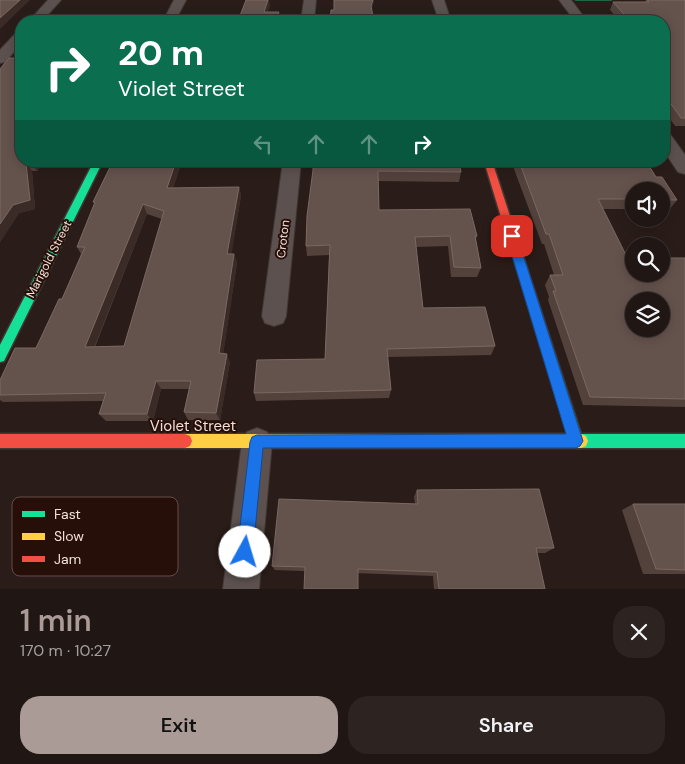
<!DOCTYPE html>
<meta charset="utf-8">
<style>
:root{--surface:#201613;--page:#2d2321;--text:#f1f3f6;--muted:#a29fa0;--line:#3d3533;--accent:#ab9b96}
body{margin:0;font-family:"DM Sans",sans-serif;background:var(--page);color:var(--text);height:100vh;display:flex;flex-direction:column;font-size:19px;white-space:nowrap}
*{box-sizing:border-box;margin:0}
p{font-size:16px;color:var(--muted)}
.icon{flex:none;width:28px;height:28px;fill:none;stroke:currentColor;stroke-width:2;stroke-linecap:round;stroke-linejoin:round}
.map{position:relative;height:589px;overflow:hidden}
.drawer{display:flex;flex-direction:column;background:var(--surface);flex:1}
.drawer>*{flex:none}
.banner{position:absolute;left:15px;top:15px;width:655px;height:152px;border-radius:20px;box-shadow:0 2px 12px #0003,0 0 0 1px var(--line);background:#0b6e4f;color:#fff;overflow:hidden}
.fabs{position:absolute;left:625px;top:182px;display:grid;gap:10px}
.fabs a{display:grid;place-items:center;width:45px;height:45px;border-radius:50%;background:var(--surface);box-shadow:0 2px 12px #0003,0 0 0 1px var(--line);font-size:25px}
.pin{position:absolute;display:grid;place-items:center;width:42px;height:42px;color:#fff;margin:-21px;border-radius:10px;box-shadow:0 2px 8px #0006}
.me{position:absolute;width:55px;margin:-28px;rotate:6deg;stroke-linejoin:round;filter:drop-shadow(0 0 4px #0008)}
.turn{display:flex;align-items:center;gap:18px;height:105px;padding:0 20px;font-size:22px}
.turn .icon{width:65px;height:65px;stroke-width:2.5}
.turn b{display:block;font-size:35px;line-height:42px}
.lanes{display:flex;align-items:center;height:48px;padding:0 20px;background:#0003;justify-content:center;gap:25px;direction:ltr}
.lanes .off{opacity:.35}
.round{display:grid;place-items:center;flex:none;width:52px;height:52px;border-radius:20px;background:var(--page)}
.head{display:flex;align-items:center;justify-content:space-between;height:85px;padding:0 20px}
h1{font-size:30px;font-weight:600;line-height:38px;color:var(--accent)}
.button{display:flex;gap:10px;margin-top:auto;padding:10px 20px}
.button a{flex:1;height:58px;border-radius:20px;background:var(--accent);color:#111;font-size:20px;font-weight:600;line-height:58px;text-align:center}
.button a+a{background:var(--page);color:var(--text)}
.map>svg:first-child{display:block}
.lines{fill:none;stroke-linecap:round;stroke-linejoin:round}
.stream{fill:#1f6744;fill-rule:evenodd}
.street-casing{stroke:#423834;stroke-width:2}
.fast-casing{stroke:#423834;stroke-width:3}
.slow-casing{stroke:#423834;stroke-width:3}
.jam-casing{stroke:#423834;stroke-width:3}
.street{fill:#5c514f;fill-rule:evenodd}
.fast{fill:#16e098;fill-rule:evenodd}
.slow{fill:#ffcf43;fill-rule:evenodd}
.jam{fill:#f24e42;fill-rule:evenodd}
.wall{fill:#53413c;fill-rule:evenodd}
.shaded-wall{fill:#3b2b27}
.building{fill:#64524d;stroke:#7a6863;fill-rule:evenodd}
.route{fill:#1a73e8;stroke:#114b97}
.labels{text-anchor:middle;stroke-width:4;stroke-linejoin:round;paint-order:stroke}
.street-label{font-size:12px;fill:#f1dfda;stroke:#270f09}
.near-street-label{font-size:15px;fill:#f1dfda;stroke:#270f09}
.key{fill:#270f09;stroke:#644d48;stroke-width:1}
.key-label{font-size:14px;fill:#f1dfda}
</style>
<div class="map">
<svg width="685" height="589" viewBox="0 0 685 589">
<rect width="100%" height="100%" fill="#2a1d19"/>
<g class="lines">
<path class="stream" d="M574 0H613L611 1H576Z"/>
<g class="street-casing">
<path id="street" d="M48 0H61L42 21H29Z
M174 0H186L175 21H163Z
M304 0H316L314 21H301Z
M432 0H444L451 21H439Z
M559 0H571L587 21H575Z
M21 32V44L5 62 0 63V50L16 33Z
M664 133 670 134 685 155V174L678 172 664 151Z
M283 161H301L286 316 283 323 274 326 265 323 262 316Z
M257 428 267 432 272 442 259 589H223L242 442 247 432Z"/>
</g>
<g class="fast-casing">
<path id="fast" d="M94 161H103L4 361 0 362V345Z
M546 340 550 341 552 345 581 434H685V448H576L571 446 540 345 542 341Z"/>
</g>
<g class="slow-casing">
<path id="slow" d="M185 434H581L586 436 588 441 586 446 581 448H185L180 446 178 441 180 436Z"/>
</g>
<g class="jam-casing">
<path id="jam" d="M484 161H492L552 345 550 349 546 350 542 349 540 345Z
M0 434H185L190 436 192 441 190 446 185 448H0Z"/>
</g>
<use href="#street" class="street"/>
<use href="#fast" class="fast"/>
<use href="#slow" class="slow"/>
<use href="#jam" class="jam"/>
</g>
<path class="wall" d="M646 0H684L685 1V126H675L664 110V21H620L610 10 613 2H645Z
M18 58 21 161H44L37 171H32L35 209 19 213 0 242V69Z
M113 161H182L173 188 239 187 241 196 231 254H234L237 263 223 354 230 362 220 420H188L184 412 189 389H161L153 421H106L99 414 103 401 3 402 0 400V380L36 348 62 299 81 254 77 247 95 204 93 202ZM147 214 162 219 124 346 95 347Z
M511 161H646L656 177 677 200 669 210H661V191H634V209H603L627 257 685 258V407L583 405 548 300 549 297 545 285 550 275H554L544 244H542Z
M313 170 461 172 459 182 378 181 379 210 477 236 476 239 481 268 477 277H451L448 246 416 247 423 308 495 346 491 355 388 357 391 390 389 398 256 401 254 393 325 359 329 255 307 256 306 246Z
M417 490 554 548 545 553H537L545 589H434L433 576 275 570 272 566 415 504 414 497Z
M633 504H685V574H643L622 510Z
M116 512 122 516 107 568 67 566 59 563Z"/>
<path class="shaded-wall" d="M20 0H30L0 29V18Z
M268 0H269L270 6 265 21 264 12Z
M373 0H374L371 15V6Z
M279 12V21H276Z
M34 161H44L37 171 32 163Z
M176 161H182L170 198 167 188Z
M26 163 32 171 35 209 19 213 0 242V224Z
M239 187 241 196 230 264 227 254Z
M143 204 147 214 91 355 85 347Z
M234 254 237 263 222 361 219 353Z
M227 354 230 362 220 420 216 413Z
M156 381 161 389 153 421 147 414Z
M116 512 122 516 107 568 100 565Z"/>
<path class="building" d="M0 0H20L0 18Z
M246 0H268L264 12H279L276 21H238Z
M334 0H373L371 6 374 21H330L331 10H334Z
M647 0H684L685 1V118H681L664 94V79H665L664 77V21H630L613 2H649Z
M21 55V161H34L32 163H26L30 200 13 205 0 224V69L9 58H18Z
M113 161H176L167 188 239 187 227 254H234L219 353 227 354 216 413 184 412 191 381H156L147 414H99L106 393 0 395V380L15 348H36L59 299H62L85 247H77L95 202H93ZM143 204 164 211 124 346 85 347Z
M313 161H459L461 172 378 171 379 210 470 209 477 236H475L481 268 454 267 450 236 415 237 423 308 485 307 495 346 387 349 391 390 254 393 257 360 325 359 330 245 306 246 307 216 313 170Z
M519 161H646L656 177H662L677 200H661V191H634V199H598L627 257H634V274H661V258H685V399L590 397 553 291H556L550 275H563L549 234H546ZM634 301H661V329H634Z
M539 489 554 548H536L545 589H439L437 572 358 569V589H304L305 567 272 566 279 499 418 504 417 490Z
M633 504H685V570L656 569Z"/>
<path class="route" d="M512 232 517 236 583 441 580 446 576 448H263L253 552 251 558 245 560 239 558 237 552 250 442 252 437 257 435 566 434 506 236Z"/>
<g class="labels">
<g class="street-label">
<text transform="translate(283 239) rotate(-83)" y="4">Croton</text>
<text transform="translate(49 259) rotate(-63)" y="4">Marigold Street</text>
</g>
<g class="near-street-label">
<text x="193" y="431">Violet Street</text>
</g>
</g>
<rect x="12" y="497" width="166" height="79" rx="8" class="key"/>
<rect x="22" y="511" width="23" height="6" fill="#16e098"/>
<rect x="22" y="533" width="23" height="7" fill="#ffcf43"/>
<rect x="22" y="556" width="23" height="6" fill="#f24e42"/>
<g class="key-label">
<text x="54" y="519">Fast</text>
<text x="54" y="541">Slow</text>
<text x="54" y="564">Jam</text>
</g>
</svg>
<div class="fabs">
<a><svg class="icon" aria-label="sound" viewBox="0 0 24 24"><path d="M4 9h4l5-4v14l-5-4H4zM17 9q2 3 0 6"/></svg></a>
<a><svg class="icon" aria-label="search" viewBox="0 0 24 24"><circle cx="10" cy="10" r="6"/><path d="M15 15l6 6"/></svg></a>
<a><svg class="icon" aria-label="layers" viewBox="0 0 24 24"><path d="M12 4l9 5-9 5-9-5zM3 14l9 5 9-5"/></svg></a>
</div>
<div class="pin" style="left:512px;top:236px;background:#d93025"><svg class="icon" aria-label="arrive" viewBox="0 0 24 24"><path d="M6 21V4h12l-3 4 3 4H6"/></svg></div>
<svg class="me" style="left:245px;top:552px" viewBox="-20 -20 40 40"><circle r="19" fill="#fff"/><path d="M0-13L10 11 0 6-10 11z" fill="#1a73e8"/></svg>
<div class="banner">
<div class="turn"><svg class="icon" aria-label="right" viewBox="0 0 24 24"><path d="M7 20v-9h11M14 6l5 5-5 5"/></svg><div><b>20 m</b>Violet Street</div></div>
<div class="lanes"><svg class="icon off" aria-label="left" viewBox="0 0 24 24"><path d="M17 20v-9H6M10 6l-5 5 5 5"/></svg><svg class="icon off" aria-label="ahead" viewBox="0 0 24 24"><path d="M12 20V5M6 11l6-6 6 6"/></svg><svg class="icon off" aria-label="ahead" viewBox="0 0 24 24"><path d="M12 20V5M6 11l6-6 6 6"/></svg><svg class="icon" aria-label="right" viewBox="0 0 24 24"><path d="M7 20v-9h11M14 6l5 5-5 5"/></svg></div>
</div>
</div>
<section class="drawer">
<div class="head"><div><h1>1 min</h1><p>170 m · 10:27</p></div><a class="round"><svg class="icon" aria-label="close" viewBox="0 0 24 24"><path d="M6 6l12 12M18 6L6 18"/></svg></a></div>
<div class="button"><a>Exit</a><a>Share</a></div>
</section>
